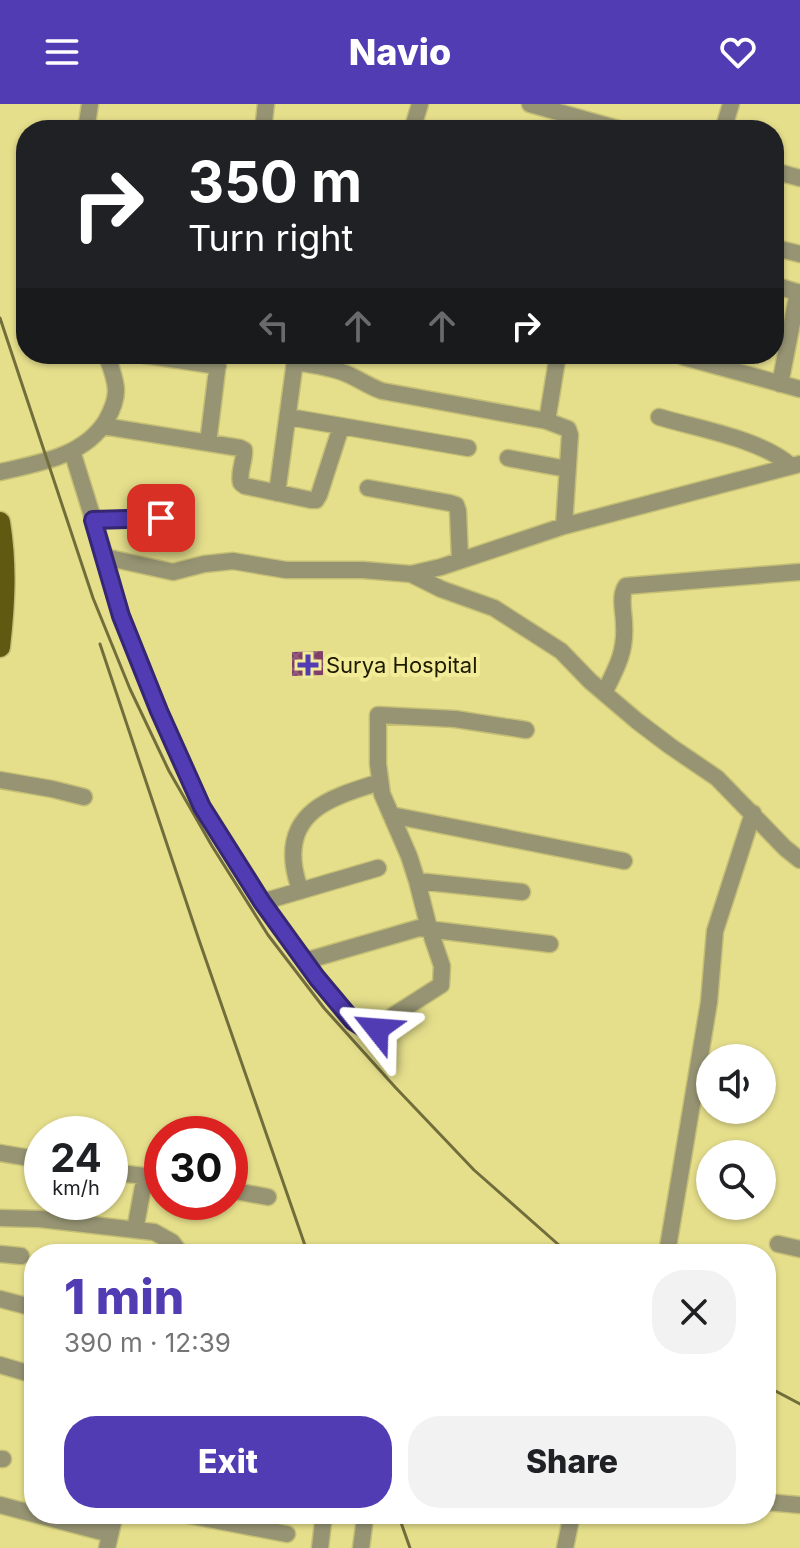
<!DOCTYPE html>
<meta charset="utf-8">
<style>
:root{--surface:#fff;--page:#f2f2f2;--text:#202124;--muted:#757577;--accent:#513cb3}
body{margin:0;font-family:Inter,sans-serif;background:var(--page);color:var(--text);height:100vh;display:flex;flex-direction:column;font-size:30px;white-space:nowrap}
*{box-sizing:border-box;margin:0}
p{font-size:26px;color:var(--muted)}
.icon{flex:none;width:44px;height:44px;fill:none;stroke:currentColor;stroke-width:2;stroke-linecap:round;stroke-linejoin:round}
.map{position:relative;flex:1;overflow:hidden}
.side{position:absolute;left:24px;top:1140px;width:752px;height:280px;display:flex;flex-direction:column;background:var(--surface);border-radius:32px;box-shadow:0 2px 6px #0004}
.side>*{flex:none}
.guide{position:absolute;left:16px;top:16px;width:768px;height:244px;border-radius:32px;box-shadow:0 2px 6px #0004;background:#202124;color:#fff;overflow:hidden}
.buttons{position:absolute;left:696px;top:940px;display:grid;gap:16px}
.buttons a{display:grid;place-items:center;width:80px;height:80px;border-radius:50%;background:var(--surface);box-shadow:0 2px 6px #0004;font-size:40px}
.speed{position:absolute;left:24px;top:1012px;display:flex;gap:16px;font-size:40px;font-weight:700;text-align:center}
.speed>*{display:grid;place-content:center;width:104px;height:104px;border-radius:50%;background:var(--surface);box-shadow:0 2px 6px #0004;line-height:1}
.speed small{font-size:20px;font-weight:400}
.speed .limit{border:12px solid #d22;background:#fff;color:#111}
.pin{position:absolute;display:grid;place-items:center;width:68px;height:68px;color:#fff;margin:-34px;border-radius:16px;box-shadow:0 4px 12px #0006}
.me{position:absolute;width:88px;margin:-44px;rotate:298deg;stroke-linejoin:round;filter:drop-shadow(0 0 6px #0008)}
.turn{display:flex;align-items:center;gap:28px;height:168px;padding:0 40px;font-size:36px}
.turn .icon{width:104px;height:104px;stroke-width:2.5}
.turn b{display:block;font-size:56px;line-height:68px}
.lanes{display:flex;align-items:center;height:76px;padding:0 40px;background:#0003;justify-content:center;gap:40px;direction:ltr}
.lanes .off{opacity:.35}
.round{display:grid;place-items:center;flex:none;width:84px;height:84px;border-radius:32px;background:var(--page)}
.summary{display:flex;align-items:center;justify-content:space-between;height:136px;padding:0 40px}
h1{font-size:48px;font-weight:800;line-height:60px;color:var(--accent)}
.cta{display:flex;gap:16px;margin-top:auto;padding:16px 40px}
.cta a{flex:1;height:92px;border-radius:32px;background:var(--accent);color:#fff;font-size:32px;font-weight:800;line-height:92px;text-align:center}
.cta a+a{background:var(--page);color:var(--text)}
header{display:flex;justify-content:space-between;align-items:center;height:104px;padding:0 40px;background:var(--accent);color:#fff;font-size:36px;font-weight:800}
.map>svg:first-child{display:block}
.building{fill:url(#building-cross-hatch)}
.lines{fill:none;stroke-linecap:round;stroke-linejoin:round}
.minor-casing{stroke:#c5bf76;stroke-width:19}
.major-casing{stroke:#c5bf76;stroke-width:23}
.minor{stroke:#969473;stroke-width:16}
.major{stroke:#5f5911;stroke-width:20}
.rail{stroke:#726e3c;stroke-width:3}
.route-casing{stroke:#352774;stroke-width:20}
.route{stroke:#513cb3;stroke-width:14}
.poi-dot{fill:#513cb3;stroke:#f2ec99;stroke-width:3}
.labels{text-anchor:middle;stroke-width:8;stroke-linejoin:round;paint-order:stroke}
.poi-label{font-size:22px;fill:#1d1a00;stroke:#f2ec99;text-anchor:start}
</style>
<header><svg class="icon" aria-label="menu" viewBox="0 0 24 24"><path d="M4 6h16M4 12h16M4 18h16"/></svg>Navio<svg class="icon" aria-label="heart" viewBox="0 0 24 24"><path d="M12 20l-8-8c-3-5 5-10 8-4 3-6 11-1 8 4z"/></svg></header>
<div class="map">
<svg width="800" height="1444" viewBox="0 0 800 1444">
<defs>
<pattern id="building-cross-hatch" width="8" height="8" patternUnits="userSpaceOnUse" patternTransform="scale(2)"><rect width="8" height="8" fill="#813f67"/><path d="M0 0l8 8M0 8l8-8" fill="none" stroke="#905e7a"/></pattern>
</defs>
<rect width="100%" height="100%" fill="#e5df8c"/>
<path class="building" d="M323 547V571L292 572V548Z"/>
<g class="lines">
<g class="minor-casing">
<path id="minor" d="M530 0 622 26
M86 26 90 0
M263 26 266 0
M412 26 420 0
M723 26 731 0
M774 67 800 74
M780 145 800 150
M774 181 800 189
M138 250 218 262
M684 253 800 285
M295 258C312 261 331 263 347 270 359 275 370 283 382 287L547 317 568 325 570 331 564 422
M780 280 798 188
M289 313 468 344
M659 313C699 325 761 335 791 362
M547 317 558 250
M103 322 240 344 244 346C245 357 238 368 241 379L245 382 311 396H316L319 391 341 323
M208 339 219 250
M72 347 105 453 121 512 159 607 202 703 262 798 317 874 347 911 364 924 370 926 377 925 394 911 441 881 442 862 429 824 417 777 409 752 382 690 378 660V611L455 615 526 626
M508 354 567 365
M0 368C38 359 83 353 106 317 111 308 116 298 116 287 116 275 110 261 106 250
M368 384 450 399 456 401 458 407 460 456
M277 389 296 250
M93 416 161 414
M105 453 173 468 204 460 233 457 286 466H363L411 470 441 463 564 422 800 360
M411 470 441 485 494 504 561 547 590 577 637 617 670 642 717 674 785 744 800 756
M604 589C616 565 626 548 624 520 624 508 619 492 626 482L800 468
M0 676 52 685 84 693
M391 711 624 757
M417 777 522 788
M300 787C298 779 295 770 294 762 286 704 337 692 380 678
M262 798 378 764
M305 857 419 824 550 840
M0 1049 42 1056
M110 1068 162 1074
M230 1086 268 1093
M0 1114 40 1115 154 1128 172 1138 178 1146V1150
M135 1126 145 1072
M778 1140 800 1145
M667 1149 709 898 715 827 753 709
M0 1150 21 1152
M0 1195 34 1204
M0 1261 34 1271
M0 1355H3
M766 1398 800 1401
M0 1401 34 1410
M34 1410 110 1430
M183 1410 287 1430
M107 1444 115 1410
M320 1444 324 1410
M361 1444 365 1414
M565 1444 572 1410"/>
</g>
<g class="major-casing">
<path id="major" d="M0 418C7 461 5 499 0 543"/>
</g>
<use href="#minor" class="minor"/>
<use href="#major" class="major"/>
<path class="rail" d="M0 214 93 494 130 585 169 667 212 742 268 831 324 904 395 983 474 1066 569 1150
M100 540 199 836 308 1150
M766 1282 800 1300
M398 1410 410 1444"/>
</g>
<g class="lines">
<g class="route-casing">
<path id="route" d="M161 414 93 416 121 512 159 607 202 703 262 798 317 874 353 917 364 924 370 926 377 925"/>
</g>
<use href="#route" class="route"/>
</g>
<path class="poi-dot" d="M304 549h8v8h8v8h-8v8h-8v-8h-8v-8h8z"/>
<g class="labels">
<g class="poi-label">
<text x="326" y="569">Surya Hospital</text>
</g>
</g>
</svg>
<div class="buttons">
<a><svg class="icon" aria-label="sound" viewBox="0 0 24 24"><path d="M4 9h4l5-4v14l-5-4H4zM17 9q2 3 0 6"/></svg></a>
<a><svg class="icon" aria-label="search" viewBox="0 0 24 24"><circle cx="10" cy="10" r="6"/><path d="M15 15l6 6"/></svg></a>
</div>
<div class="speed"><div>24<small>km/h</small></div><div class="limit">30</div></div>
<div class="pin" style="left:161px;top:414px;background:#d93025"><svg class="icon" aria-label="arrive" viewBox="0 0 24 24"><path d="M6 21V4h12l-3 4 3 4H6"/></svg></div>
<svg class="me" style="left:377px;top:925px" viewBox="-20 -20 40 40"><path d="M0-17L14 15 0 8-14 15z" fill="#513cb3" stroke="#fff" stroke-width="4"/></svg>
<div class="guide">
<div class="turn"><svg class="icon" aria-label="right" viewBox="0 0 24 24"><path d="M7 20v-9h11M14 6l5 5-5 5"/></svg><div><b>350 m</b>Turn right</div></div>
<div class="lanes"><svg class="icon off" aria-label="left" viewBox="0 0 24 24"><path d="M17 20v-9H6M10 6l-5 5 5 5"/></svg><svg class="icon off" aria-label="ahead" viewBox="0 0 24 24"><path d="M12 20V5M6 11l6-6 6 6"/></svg><svg class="icon off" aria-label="ahead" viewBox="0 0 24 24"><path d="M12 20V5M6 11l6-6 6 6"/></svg><svg class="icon" aria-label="right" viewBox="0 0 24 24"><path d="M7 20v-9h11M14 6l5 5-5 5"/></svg></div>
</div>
<section class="side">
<div class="summary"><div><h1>1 min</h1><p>390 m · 12:39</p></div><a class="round"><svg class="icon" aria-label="close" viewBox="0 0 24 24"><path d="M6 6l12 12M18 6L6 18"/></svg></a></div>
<div class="cta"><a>Exit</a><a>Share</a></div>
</section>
</div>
